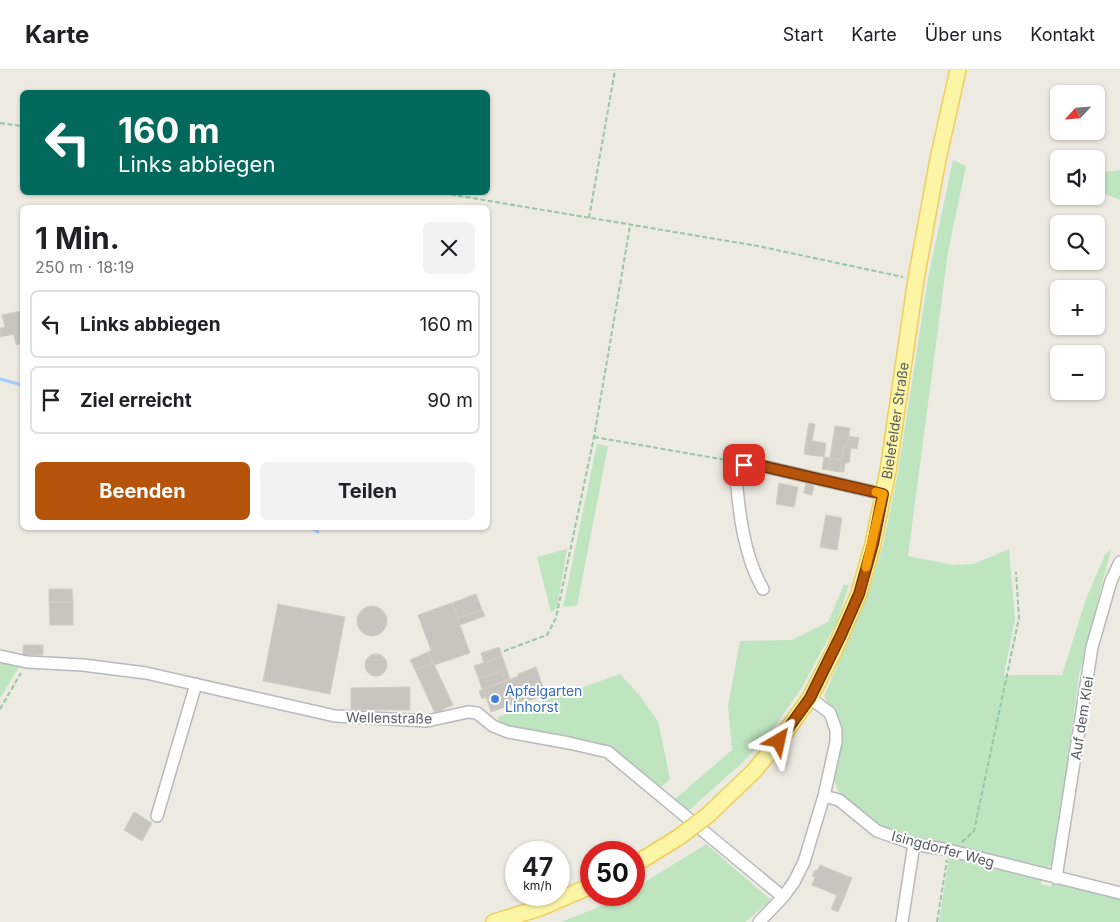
<!DOCTYPE html>
<html lang="de">
<meta charset="utf-8">
<style>
:root{--surface:#fff;--page:#f2f2f2;--text:#202124;--muted:#757577;--line:#e0e0e0;--accent:#b45309}
body{margin:0;font-family:Inter,sans-serif;background:var(--page);color:var(--text);height:100vh;display:flex;flex-direction:column;font-size:19px;white-space:nowrap}
*{box-sizing:border-box;margin:0}
p{font-size:16px;color:var(--muted)}
.icon{flex:none;width:28px;height:28px;fill:none;stroke:currentColor;stroke-width:2;stroke-linecap:round;stroke-linejoin:round}
.map{position:relative;flex:1;overflow:hidden}
.drawer{position:absolute;left:20px;top:135px;width:470px;height:325px;display:flex;flex-direction:column;background:var(--surface);border-radius:8px;box-shadow:0 1px 4px #0004}
.drawer>*{flex:none}
.banner{position:absolute;left:20px;top:20px;width:470px;height:105px;border-radius:8px;box-shadow:0 1px 4px #0004;background:#00695c;color:#fff;overflow:hidden}
.needle{width:32px;rotate:244deg}
.controls{position:absolute;left:1050px;top:15px;display:grid;gap:10px}
.controls a{display:grid;place-items:center;width:55px;height:55px;border-radius:8px;background:var(--surface);box-shadow:0 1px 4px #0004;font-size:25px}
.speed{position:absolute;left:505px;top:771px;display:flex;gap:10px;font-size:25px;font-weight:700;text-align:center}
.speed>*{display:grid;place-content:center;width:65px;height:65px;border-radius:50%;background:var(--surface);box-shadow:0 1px 4px #0004;line-height:1}
.speed small{font-size:12px;font-weight:400}
.speed .limit{border:8px solid #d22;background:#fff;color:#111}
.pin{position:absolute;display:grid;place-items:center;width:42px;height:42px;color:#fff;margin:-21px;border-radius:10px;box-shadow:0 2px 8px #0006}
.me{position:absolute;width:55px;margin:-28px;rotate:36deg;stroke-linejoin:round;filter:drop-shadow(0 0 4px #0008)}
.turn{display:flex;align-items:center;gap:18px;height:105px;padding:0 15px;font-size:22px}
.turn .icon{width:65px;height:65px;stroke-width:2.5}
.turn b{display:block;font-size:35px;line-height:42px}
.round{display:grid;place-items:center;flex:none;width:52px;height:52px;border-radius:8px;background:var(--page)}
.summary{display:flex;align-items:center;justify-content:space-between;height:85px;padding:0 15px}
h1{font-size:30px;font-weight:700;line-height:38px}
.cta{display:flex;gap:10px;margin-top:auto;padding:10px 15px}
.cta a{flex:1;height:58px;border-radius:8px;background:var(--accent);color:#fff;font-size:20px;font-weight:700;line-height:58px;text-align:center}
.cta a+a{background:var(--page);color:var(--text)}
ul{padding:0;list-style:none}
li{display:flex;align-items:center;gap:15px;height:68px;margin:0 10px 8px;padding:0 5px;border:2px solid var(--line);border-radius:8px}
li div{flex:1}
li b{display:block;font-size:19px}
li em{font-style:normal}
header{display:flex;align-items:center;gap:30px;box-sizing:border-box;height:70px;padding:0 25px;background:var(--surface);border-bottom:1px solid var(--line)}
header strong{font-size:24px}
nav{display:flex;gap:28px;margin-inline-start:auto;font-size:18px}
.map>svg:first-child{display:block}
.green{fill:#bee4c0}
.lines{fill:none;stroke-linecap:round;stroke-linejoin:round}
.stream{stroke:#a1cffd;stroke-width:3}
.building{fill:#c8c5bf;stroke:#d1cdc0}
.minor-casing{stroke:#b7b9be;stroke-width:14}
.major-casing{stroke:#eece59;stroke-width:18}
.path{stroke:#97c5a7;stroke-width:2;stroke-dasharray:5 2.5;stroke-linecap:butt}
.minor{stroke:#fff;stroke-width:11}
.major{stroke:#fdf5a6;stroke-width:15}
.major-bridge-casing{stroke:#eece59;stroke-width:18;stroke-linecap:butt}
.major-bridge{stroke:#fdf5a6;stroke-width:15}
.route-casing{stroke:#753606;stroke-width:12}
.route{stroke:#b45309;stroke-width:9}
.slow{stroke:#f59e0b;stroke-width:9}
.shop-dot{fill:#3f7fe0;stroke:#fff;stroke-width:2}
.labels{text-anchor:middle;stroke-width:4;stroke-linejoin:round;paint-order:stroke}
.street-label{font-size:14px;fill:#5a5d62;stroke:#fff}
.shop-label{font-size:14px;fill:#366cbe;stroke:#fff;text-anchor:start}
</style>
<header>
<strong>Karte</strong>
<nav><a>Start</a><a>Karte</a><a>Über uns</a><a>Kontakt</a></nav>
</header>
<div class="map">
<svg width="1120" height="852" viewBox="0 0 1120 852">
<rect width="100%" height="100%" fill="#edebe1"/>
<path class="green" d="M953 90 966 96 948 182 908 486 953 495 974 494 1009 479 1015 549 1004 605H1062L1086 529 1105 485 1111 479 1079 605 1054 793 1045 799 917 768 881 756 839 724 834 709 842 672 841 653 835 638 828 633 824 626 867 526 883 475 898 402 928 209Z
M1120 100V130L1096 120V103Z
M597 374 608 376 577 536 563 537Z
M567 479 557 538 551 542 537 487Z
M844 515H849L837 552 801 619 770 663 742 693 688 741 674 730 732 680 728 636 740 571 792 570 828 552Z
M0 592 19 597 0 628Z
M620 604 640 626 658 651 670 709 660 718 612 679 511 657 501 654 498 647Z
M706 774 771 830 745 852H561L599 837 622 825H634V819Z
M949 787 1042 808 1041 814 1051 817 1053 812 1120 828V852H939Z"/>
<g class="lines">
<path class="stream" d="M0 309 22 315
M312 458 318 462"/>
</g>
<path class="building" d="M22 241V273L16 275 14 264 0 267V258L5 257 2 245Z
M809 353 815 354 812 371 806 370Z
M835 356 850 358 848 370 847 377 844 376 842 390 830 388Z
M849 366 859 368 857 379 851 378 849 393H845L844 402H840L844 376 847 377Z
M806 370 826 373 824 387 804 384Z
M824 387 830 388 828 400 822 399Z
M830 388 842 390 840 402 828 400Z
M806 412 814 413 812 425 804 423Z
M779 413 798 417 794 437 776 434Z
M826 445 842 448 837 480 820 477Z
M49 519H72L73 532H49Z
M476 524 482 540 458 548 452 533Z
M49 532H73V555H50Z
M452 533 470 583 434 595 428 582 431 580 418 545Z
M278 534 345 547 330 624 263 611Z
M357 551a15 15 0 1 1 30 0a15 15 0 1 1-30 0Z
M482 540 485 546 460 555 458 548Z
M23 575H43V585H23Z
M499 577 502 586 484 593 481 583Z
M428 582 433 592 415 600 410 590Z
M365 595a11 11 0 1 1 22 0a11 11 0 1 1-22 0Z
M502 586 510 609 505 611 501 601 479 609 474 596Z
M433 592 453 635 435 643 415 600Z
M536 597 546 625 528 631 527 629 491 642 486 627 482 629 479 621 519 606 518 604Z
M501 601 505 611 482 619 479 609Z
M410 617V640H351V618Z
M134 742 152 753 142 771 124 760Z
M820 795 852 808 844 828 812 815 815 807 812 806 815 800 817 801Z
M837 825 844 828 838 842 831 839Z"/>
<g class="lines">
<g class="minor-casing">
<path id="minor" d="M763 519C744 486 739 444 736 406L744 395 749 393 883 424
M0 586 27 592 83 595 146 603 335 646 427 651 468 642 477 643 493 656 508 662 569 673 608 682 783 827
M824 726 839 730 877 761 914 774 948 780 1120 823
M157 746 196 614
M1056 808 1092 577 1111 511 1120 492
M759 852 783 827 794 812 804 792 824 726 836 672V660L830 643 810 628
M902 852 914 774"/>
</g>
<g class="major-casing">
<g id="major">
<path id="s1" d="M708 745 754 701 779 671 810 628 835 579 859 523 873 474 888 401 916 209 938 89 958 0"/>
<path d="M634 795 679 767"/>
<path d="M494 852 540 838 591 816"/>
</g>
</g>
<path class="path" d="M0 53 22 56
M436 122 758 176 903 207
M589 148 615 0
M594 367 732 391
M504 581 547 565 556 548 594 367 630 156
M0 639 21 603
M962 772 974 761 1019 548 1016 502
M937 852 947 790"/>
<use href="#minor" class="minor"/>
<use href="#major" class="major"/>
<g class="major-bridge-casing">
<path id="major-bridge" d="M679 767 708 745"/>
</g>
<use href="#major-bridge" class="major-bridge"/>
</g>
<g class="lines">
<g class="route-casing">
<path id="route" d="M744 395 749 393 883 424 873 474 859 524 841 565 810 628 779 671"/>
</g>
<use href="#route" class="route"/>
<path class="slow" d="M866 497 883 424 876 422"/>
</g>
<circle class="shop-dot" cx="495" cy="629" r="5"/>
<g class="labels">
<g class="street-label">
<text dy="5" stroke="none"><textPath href="#s1" startOffset="448">Bielefelder Straße</textPath></text>
<text transform="translate(389 648) rotate(1)" y="5">Wellenstraße</text>
<text transform="translate(1082 648) rotate(-81)" y="5">Auf dem Klei</text>
<text transform="translate(943 779) rotate(15)" y="5">Isingdorfer Weg</text>
</g>
<g class="shop-label">
<text x="505" y="626">Apfelgarten<tspan x="505" dy="16">Linhorst</tspan></text>
</g>
</g>
</svg>
<div class="controls">
<a><svg class="needle" viewBox="-14 -14 28 28"><path d="M0-13l5 13h-10z" fill="#e53935"/><path d="M0 13l5-13h-10z" fill="#757577"/></svg></a>
<a><svg class="icon" aria-label="sound" viewBox="0 0 24 24"><path d="M4 9h4l5-4v14l-5-4H4zM17 9q2 3 0 6"/></svg></a>
<a><svg class="icon" aria-label="search" viewBox="0 0 24 24"><circle cx="10" cy="10" r="6"/><path d="M15 15l6 6"/></svg></a>
<a>+</a>
<a>−</a>
</div>
<div class="speed"><div>47<small>km/h</small></div><div class="limit">50</div></div>
<div class="pin" style="left:744px;top:395px;background:#d93025"><svg class="icon" aria-label="arrive" viewBox="0 0 24 24"><path d="M6 21V4h12l-3 4 3 4H6"/></svg></div>
<svg class="me" style="left:779px;top:671px" viewBox="-20 -20 40 40"><path d="M0-17L14 15 0 8-14 15z" fill="#b45309" stroke="#fff" stroke-width="4"/></svg>
<div class="banner">
<div class="turn"><svg class="icon" aria-label="left" viewBox="0 0 24 24"><path d="M17 20v-9H6M10 6l-5 5 5 5"/></svg><div><b>160 m</b>Links abbiegen</div></div>
</div>
<section class="drawer">
<div class="summary"><div><h1>1 Min.</h1><p>250 m · 18:19</p></div><a class="round"><svg class="icon" aria-label="close" viewBox="0 0 24 24"><path d="M6 6l12 12M18 6L6 18"/></svg></a></div>
<ul>
<li><svg class="icon" aria-label="left" viewBox="0 0 24 24"><path d="M17 20v-9H6M10 6l-5 5 5 5"/></svg><div><b>Links abbiegen</b></div><em>160 m</em></li>
<li><svg class="icon" aria-label="arrive" viewBox="0 0 24 24"><path d="M6 21V4h12l-3 4 3 4H6"/></svg><div><b>Ziel erreicht</b></div><em>90 m</em></li>
</ul>
<div class="cta"><a>Beenden</a><a>Teilen</a></div>
</section>
</div>
